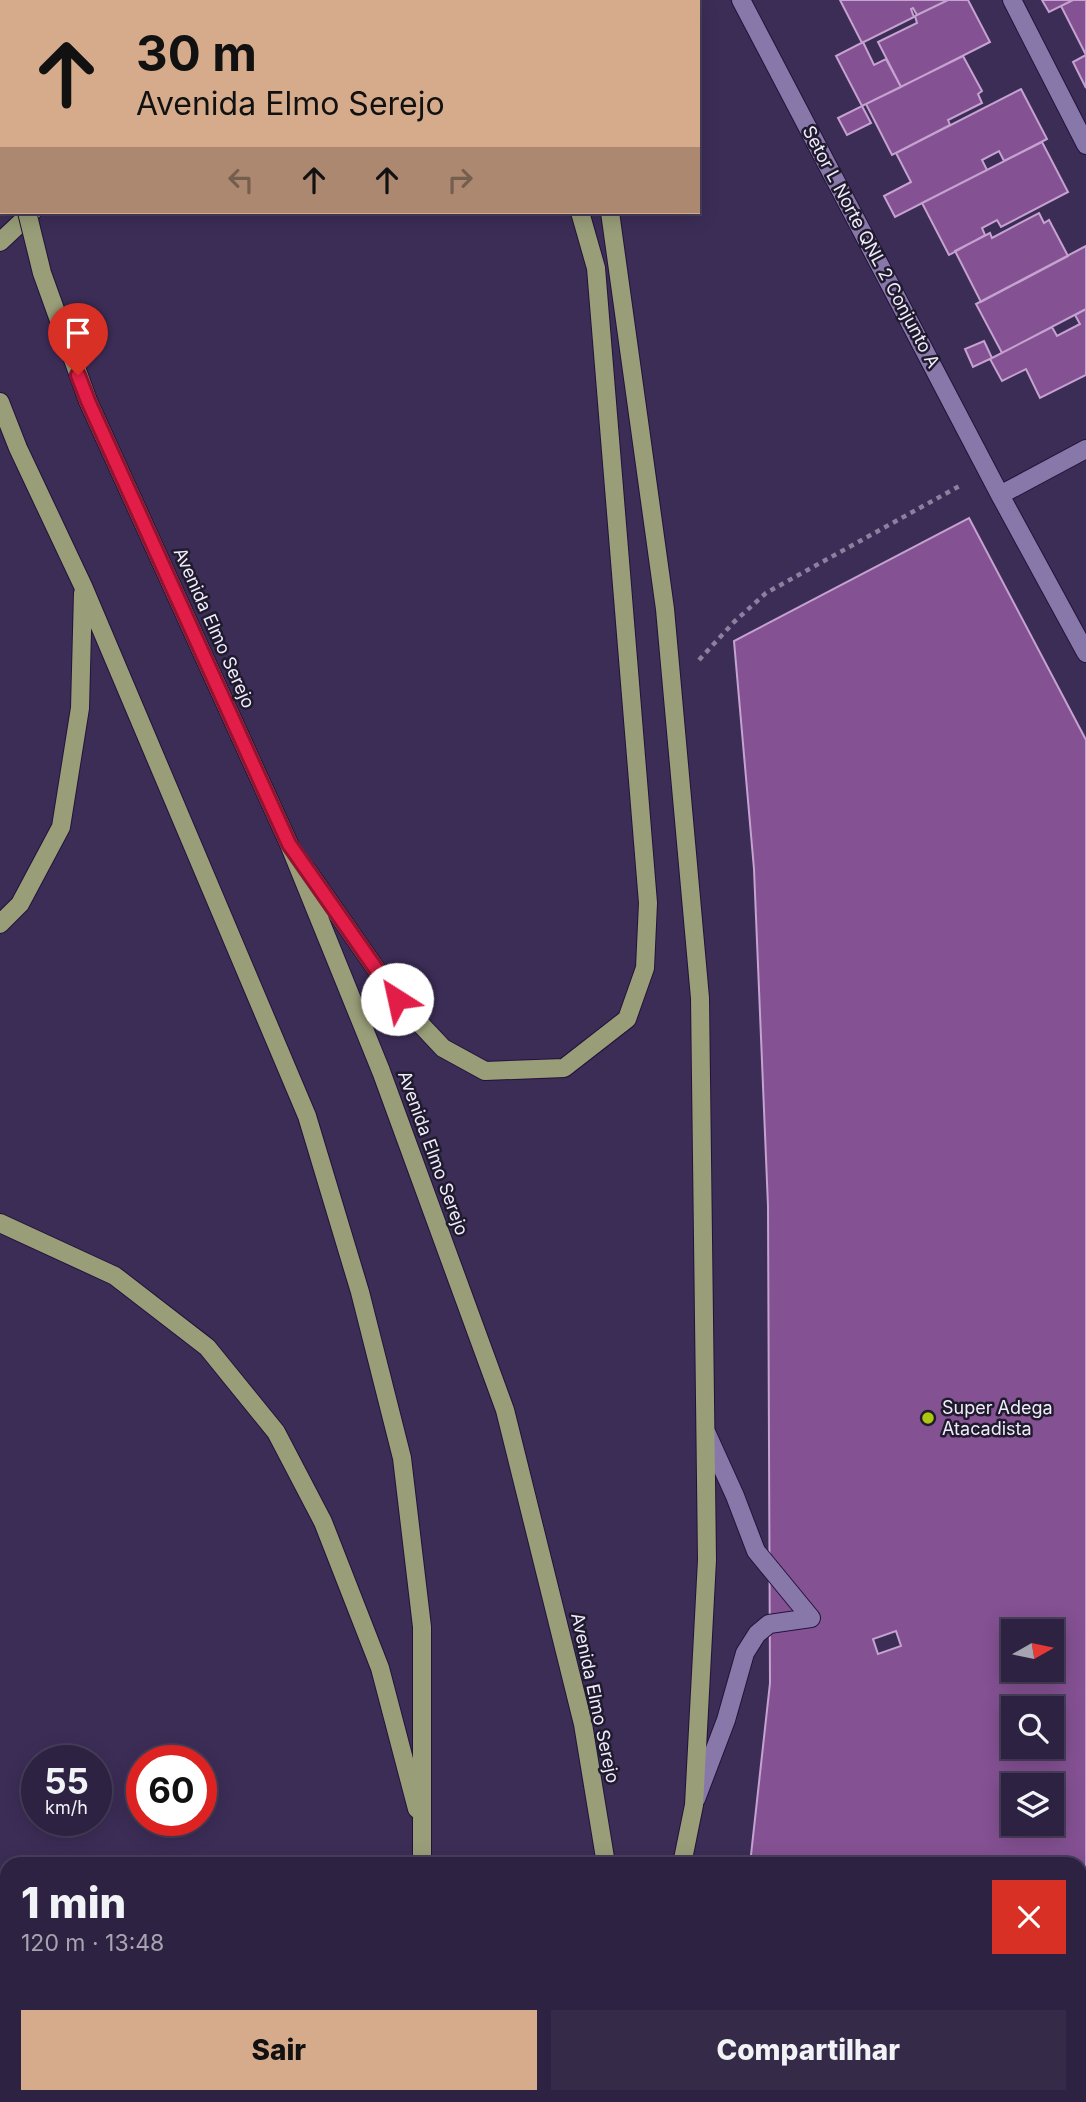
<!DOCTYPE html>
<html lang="pt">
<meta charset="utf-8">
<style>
:root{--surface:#2d2241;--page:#352a48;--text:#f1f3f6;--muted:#a7a4b1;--line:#483f5a;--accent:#d6ab8b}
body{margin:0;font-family:Inter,sans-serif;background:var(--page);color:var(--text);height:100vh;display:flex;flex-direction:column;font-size:26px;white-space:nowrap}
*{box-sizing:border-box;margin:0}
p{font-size:23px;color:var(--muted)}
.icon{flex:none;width:38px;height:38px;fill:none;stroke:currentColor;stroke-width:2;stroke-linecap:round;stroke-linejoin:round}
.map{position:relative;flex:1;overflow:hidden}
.sheet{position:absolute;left:0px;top:1857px;width:1087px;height:247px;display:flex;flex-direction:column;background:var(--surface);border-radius:21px 21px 0 0;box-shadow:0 4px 18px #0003,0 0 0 2px var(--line)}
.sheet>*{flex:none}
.hud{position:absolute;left:0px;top:0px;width:700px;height:214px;box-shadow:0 4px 18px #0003,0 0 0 2px var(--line);background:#d6ab8b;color:#111;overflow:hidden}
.needle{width:46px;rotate:81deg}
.buttons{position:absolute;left:1001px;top:1619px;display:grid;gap:14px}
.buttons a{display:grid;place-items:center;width:63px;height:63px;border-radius:0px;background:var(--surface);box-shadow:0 4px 18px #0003,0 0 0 2px var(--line);font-size:35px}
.speed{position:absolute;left:21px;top:1745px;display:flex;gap:14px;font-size:35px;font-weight:700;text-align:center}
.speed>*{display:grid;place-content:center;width:91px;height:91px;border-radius:50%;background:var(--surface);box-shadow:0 4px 18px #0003,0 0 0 2px var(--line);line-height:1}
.speed small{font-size:18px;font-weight:400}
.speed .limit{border:10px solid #d22;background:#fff;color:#111}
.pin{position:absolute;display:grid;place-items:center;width:60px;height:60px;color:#fff;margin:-72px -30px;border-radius:50% 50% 50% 0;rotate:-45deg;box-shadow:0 0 7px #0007}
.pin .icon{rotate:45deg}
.me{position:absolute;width:77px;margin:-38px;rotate:325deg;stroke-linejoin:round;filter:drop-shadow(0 0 5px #0008)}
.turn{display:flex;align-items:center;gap:24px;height:147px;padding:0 21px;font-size:32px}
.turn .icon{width:91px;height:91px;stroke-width:2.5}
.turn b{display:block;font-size:49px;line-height:60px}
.lanes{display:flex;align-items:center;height:66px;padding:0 21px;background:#0003;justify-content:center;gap:35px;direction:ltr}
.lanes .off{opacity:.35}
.round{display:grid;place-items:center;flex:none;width:74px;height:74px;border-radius:0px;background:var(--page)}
.head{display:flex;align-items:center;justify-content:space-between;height:119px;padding:0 21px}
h1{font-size:42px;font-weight:800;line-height:52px}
.cta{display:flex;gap:14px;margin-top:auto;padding:14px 21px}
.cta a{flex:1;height:80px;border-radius:0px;background:var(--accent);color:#111;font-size:28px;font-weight:800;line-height:80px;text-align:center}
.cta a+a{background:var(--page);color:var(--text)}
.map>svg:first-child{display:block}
.building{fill:#845193;stroke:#c5a2cf;stroke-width:2;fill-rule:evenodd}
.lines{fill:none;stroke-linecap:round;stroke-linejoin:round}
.minor-casing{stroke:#23133b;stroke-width:20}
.major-casing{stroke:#23133b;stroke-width:20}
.path{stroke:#8b809f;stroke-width:4.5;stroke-dasharray:5 5;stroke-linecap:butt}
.minor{stroke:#8878a9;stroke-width:18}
.major{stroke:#999e79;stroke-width:18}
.major-bridge-casing{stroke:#23133b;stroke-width:20;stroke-linecap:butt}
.major-bridge{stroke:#999e79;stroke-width:18}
.route-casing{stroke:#92132f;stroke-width:18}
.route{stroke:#e11d48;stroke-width:12}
.poi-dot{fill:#adc610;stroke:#201a2d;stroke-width:2.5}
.labels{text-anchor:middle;stroke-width:5;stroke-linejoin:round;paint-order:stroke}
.street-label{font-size:18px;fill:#f0ecfc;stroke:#201a2d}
.poi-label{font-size:18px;fill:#f0ecfc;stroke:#201a2d;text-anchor:start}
</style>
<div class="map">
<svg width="1086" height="2102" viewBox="0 0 1086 2102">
<rect width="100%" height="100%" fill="#3c2d57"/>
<path class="building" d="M840 0H948L917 15 913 8 911 9 914 17 862 43Z
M948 0H968L990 42 901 87 878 42 917 23 915 16Z
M1042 0H1073L1049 12Z
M1073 0H1086V55L1061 6Z
M863 42 874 65 886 59 901 87 862 106 836 56Z
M1086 55V88L1073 62Z
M963 56 982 91 978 94 982 103 948 120 950 125 892 155 866 104Z
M1021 89 1047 139 1004 161 999 151 982 160 987 170 895 217 884 196 911 182 896 153Z
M862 106 871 123 847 135 838 118Z
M1042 142 1068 192 1001 227 997 220 982 228 985 235 949 255 922 203Z
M1039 213 1044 223 1049 220 1068 256 981 302 955 251 990 233 992 238Z
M1086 246V309L1002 353 976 304Z
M1086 309V375L1040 398 1026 369 1002 381 990 359 1052 327 1057 336 1080 324 1075 315Z
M984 341 992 358 973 367 965 349Z
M969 518 1086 740V1950L1080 1953V1864H750L770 1683 768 1206 754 869 734 641ZM1013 1631H1052V1670H1013ZM1013 1708H1052V1746H1013ZM1013 1785H1052V1824H1013Z
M896 1631 901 1646 878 1654 873 1639Z
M723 2096H801L790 2102H722Z"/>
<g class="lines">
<g class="minor-casing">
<path id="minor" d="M741 0 1000 495 1086 653
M1012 0 1086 145
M1000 495 1086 449
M707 1434 735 1496 756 1551 811 1618
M696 1799 726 1720 745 1653 757 1634 769 1624 811 1618
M1080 2011 1086 2007
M911 2102 921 2096"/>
</g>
<g class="major-casing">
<path id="major" d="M581 0V2
M73 2 74 0
M211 2 212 0
M0 77 2 76
M0 105 2 112
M610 212 665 609 700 998 707 1560 694 1805 682 1864
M0 242 32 212
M88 401 289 844 381 1071 505 1410 583 1724 606 1864
M0 402 18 448 83 586 307 1116 360 1292 402 1458 422 1627V1864
M307 870 397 999 443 1048 485 1071 564 1068 627 1019 645 968 648 903 596 268 580 212
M0 924 20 904 61 827 80 708 83 593
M0 1223 115 1276 207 1347 276 1432 323 1522 380 1668 417 1809
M410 2102 411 2096
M639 2102V2096"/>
</g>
<path class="path" d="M699 660 734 622 766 593 963 484"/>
<use href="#minor" class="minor"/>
<use href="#major" class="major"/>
<g class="major-bridge-casing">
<path id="major-bridge" d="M27 212 42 273 88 401"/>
</g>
<use href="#major-bridge" class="major-bridge"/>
</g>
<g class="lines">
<g class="route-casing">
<path id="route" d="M78 375 88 401 289 844 397 999"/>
</g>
<use href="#route" class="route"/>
</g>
<circle class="poi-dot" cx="928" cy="1418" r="7"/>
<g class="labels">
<g class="street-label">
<text transform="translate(871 247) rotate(62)" y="6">Setor L Norte QNL 2 Conjunto A</text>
<text transform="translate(214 628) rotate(66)" y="6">Avenida Elmo Serejo</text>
<text transform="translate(433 1153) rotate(70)" y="6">Avenida Elmo Serejo</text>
<text transform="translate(595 1698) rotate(78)" y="6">Avenida Elmo Serejo</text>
</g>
<g class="poi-label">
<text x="942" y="1414">Super Adega<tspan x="942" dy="21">Atacadista</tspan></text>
</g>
</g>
</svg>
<div class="buttons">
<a><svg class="needle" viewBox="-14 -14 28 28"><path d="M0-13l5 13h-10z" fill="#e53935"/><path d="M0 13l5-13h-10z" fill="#a7a4b1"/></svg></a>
<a><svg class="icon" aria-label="search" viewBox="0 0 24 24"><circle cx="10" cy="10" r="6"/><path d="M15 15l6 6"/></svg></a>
<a><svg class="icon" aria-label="layers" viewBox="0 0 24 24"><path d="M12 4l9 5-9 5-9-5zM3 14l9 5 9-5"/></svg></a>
</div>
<div class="speed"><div>55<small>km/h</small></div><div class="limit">60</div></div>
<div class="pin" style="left:78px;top:375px;background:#d93025"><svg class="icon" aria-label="arrive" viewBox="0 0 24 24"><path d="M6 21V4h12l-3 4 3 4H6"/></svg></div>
<svg class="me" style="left:397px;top:999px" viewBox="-20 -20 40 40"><circle r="19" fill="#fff"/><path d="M0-13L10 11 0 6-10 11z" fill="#e11d48"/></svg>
<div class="hud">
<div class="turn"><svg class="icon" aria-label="ahead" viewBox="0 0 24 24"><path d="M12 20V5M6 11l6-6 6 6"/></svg><div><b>30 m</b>Avenida Elmo Serejo</div></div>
<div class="lanes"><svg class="icon off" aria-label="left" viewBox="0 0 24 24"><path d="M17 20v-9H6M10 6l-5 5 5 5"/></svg><svg class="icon" aria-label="ahead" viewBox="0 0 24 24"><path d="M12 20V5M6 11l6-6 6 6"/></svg><svg class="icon" aria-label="ahead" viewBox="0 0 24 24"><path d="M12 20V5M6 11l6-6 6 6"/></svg><svg class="icon off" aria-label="right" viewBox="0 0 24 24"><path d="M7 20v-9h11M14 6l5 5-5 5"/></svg></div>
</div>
<section class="sheet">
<div class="head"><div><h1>1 min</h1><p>120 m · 13:48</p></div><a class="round" style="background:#d93025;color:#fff"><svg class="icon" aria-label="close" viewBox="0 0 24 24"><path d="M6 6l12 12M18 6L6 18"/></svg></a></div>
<div class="cta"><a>Sair</a><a>Compartilhar</a></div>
</section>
</div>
